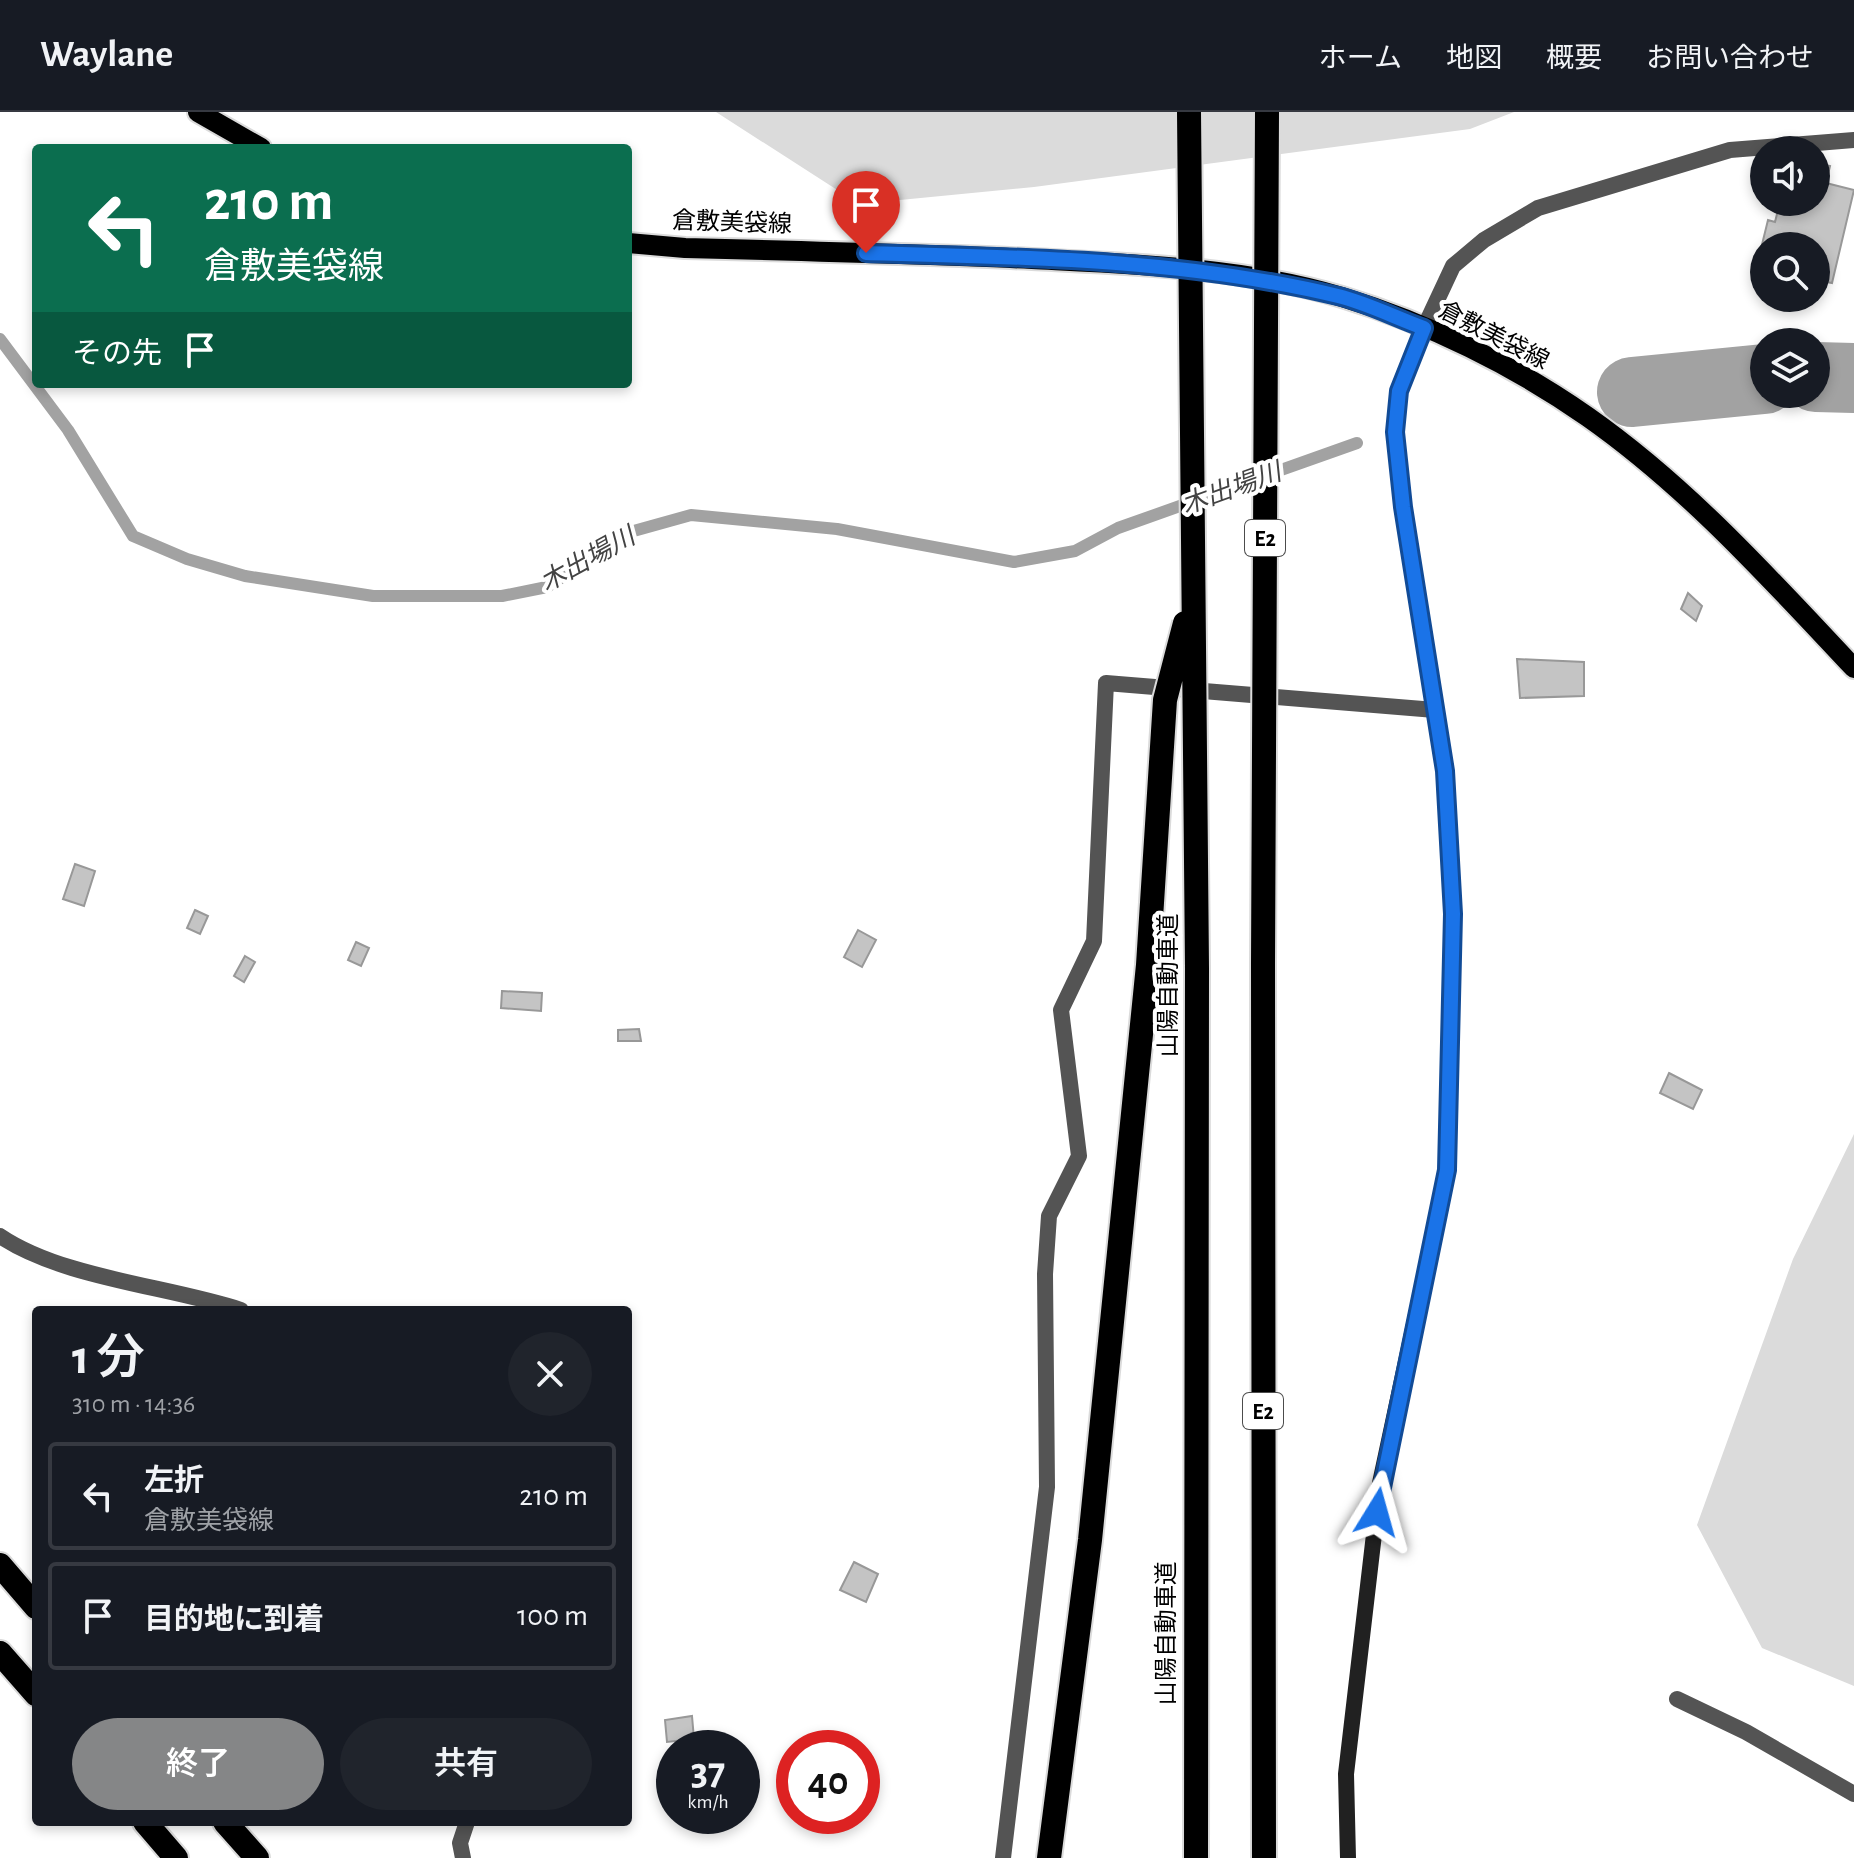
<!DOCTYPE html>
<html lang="ja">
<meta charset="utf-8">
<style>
:root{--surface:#171b24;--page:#20242c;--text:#f1f3f6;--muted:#9ea1a6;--line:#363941;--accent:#858687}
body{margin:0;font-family:"Alegreya Sans","Noto Sans JP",sans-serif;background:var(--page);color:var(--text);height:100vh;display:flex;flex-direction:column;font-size:30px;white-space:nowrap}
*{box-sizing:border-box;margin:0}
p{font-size:26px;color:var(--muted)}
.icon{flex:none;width:44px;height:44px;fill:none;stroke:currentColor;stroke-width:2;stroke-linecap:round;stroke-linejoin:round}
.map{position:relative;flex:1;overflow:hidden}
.drawer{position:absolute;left:32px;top:1194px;width:600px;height:520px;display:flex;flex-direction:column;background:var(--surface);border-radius:8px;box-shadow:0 4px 12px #0003}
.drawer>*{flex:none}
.top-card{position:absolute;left:32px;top:32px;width:600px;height:244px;border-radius:8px;box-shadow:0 4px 12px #0003;background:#0b6e4f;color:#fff;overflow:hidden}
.controls{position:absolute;left:1750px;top:24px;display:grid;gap:16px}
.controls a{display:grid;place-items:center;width:80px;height:80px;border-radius:50%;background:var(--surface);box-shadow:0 4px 12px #0003;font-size:40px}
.speed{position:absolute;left:656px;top:1618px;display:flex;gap:16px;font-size:40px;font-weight:700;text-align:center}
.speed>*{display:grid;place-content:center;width:104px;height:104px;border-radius:50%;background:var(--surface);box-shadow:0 4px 12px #0003;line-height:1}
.speed small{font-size:20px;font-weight:400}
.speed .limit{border:12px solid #d22;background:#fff;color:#111}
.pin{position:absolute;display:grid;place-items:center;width:68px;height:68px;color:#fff;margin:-82px -34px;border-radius:50% 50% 50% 0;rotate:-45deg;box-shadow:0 0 8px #0007}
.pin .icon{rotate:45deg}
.me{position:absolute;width:88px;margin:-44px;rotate:8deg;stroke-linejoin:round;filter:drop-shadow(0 0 6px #0008)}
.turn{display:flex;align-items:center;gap:28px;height:168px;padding:0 40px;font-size:36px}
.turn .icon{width:104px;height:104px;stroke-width:2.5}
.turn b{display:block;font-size:56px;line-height:68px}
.then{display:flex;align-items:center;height:76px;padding:0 40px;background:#0003;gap:16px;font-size:30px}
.round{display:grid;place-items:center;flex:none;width:84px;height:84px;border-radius:42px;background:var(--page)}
.summary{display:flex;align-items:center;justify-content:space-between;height:136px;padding:0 40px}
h1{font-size:48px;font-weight:600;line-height:60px}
.primary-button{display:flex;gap:16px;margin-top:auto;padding:16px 40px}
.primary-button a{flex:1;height:92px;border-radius:48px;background:var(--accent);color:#fff;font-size:32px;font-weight:600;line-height:92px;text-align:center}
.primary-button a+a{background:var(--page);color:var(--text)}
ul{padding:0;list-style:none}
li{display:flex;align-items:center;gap:24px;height:108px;margin:0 16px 12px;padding:0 24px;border:4px solid var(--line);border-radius:8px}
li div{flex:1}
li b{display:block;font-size:30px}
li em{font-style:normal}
header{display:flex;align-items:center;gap:48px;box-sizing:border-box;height:112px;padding:0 40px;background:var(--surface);border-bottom:2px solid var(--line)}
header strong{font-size:38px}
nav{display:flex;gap:44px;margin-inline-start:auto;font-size:28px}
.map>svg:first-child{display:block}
.green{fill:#dbdbdb}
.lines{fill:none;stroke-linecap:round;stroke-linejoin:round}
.stream{stroke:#a2a2a2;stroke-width:12}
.river{stroke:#a2a2a2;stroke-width:70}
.building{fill:#c4c4c4;stroke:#989898;stroke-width:2}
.primary-casing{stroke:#dbdbdb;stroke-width:24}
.highway-casing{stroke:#dbdbdb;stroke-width:28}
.street{stroke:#545454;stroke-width:16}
.secondary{stroke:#212121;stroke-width:16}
.primary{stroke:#000;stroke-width:20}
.highway{stroke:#000;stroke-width:24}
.highway-bridge-casing{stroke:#dbdbdb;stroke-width:28;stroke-linecap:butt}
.highway-bridge{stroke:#000;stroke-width:24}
.route-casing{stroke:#114b97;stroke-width:20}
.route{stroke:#1a73e8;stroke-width:14}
.labels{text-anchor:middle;stroke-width:8;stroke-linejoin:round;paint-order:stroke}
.shield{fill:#fff;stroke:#4c4c4c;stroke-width:2}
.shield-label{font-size:22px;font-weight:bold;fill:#000}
.street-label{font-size:24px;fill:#000;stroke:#fff}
.water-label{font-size:26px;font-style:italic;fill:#434343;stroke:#fff}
</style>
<header>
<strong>Waylane</strong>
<nav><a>ホーム</a><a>地図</a><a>概要</a><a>お問い合わせ</a></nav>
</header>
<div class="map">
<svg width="1854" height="1746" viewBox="0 0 1854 1746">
<rect width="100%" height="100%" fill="#fff"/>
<path class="green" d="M716 0H1514L1470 17 1034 75 859 92Z
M1854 1022V1574L1762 1536 1697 1413 1793 1147Z"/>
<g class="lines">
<path class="stream" d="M0 227 68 318 133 424 187 447 245 464 373 484H502L547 475 630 420 691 403 837 417 1014 450 1075 439 1118 416 1357 331"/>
<path class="river" d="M1816 265 1854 266
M1632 280 1764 267"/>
</g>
<path class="building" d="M1816 51 1830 54 1826 71 1854 78 1832 171 1816 168V134H1764V155L1757 153 1768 108 1775 110 1780 90H1816Z
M1688 481 1702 494 1696 509 1681 497Z
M1517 547 1584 550V584L1520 586Z
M75 752 95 759 84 794 63 787Z
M195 798 208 804 200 822 187 816Z
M858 818 876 828 862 855 844 845Z
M356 830 369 836 361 854 348 848Z
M245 844 255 850 244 870 234 864Z
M502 879 542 881 541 899 501 896Z
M639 917 641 929H618V918Z
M1669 961 1702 978 1693 997 1660 981Z
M854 1450 878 1462 866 1490 840 1478Z
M692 1604 694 1627 667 1630 665 1608Z"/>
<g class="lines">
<g class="primary-casing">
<path id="primary" d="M198 0 261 36
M628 131 685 136C801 139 916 142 1032 147 1134 152 1243 155 1342 185 1428 211 1515 254 1588 305 1689 376 1770 467 1854 556"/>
</g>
<g class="highway-casing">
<path id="highway" d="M1263 852 1264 1746
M0 1453 36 1495
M0 1541 36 1582
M145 1710 176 1746
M225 1710 257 1746
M1049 1746 1090 1428 1148 853
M1196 1746 1197 856"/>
</g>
<path class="street" d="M1424 216 1453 154 1484 128 1538 96 1730 38 1854 28
M0 1124C62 1166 168 1174 241 1198
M1677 1587 1746 1620 1854 1682
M463 1746 460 1731 467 1710
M1003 1746 1047 1375 1045 1162 1049 1104 1079 1044 1061 898 1094 829 1106 571 1435 598"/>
<path class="secondary" d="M1348 1746 1346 1662 1380 1371 1447 1058 1453 802 1445 659 1403 395 1395 320 1399 279 1424 216"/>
<use href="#primary" class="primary"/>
<use href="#highway" class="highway"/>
<g class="highway-bridge-casing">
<path id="highway-bridge" d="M1189 0 1197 856
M1263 852 1267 0
M1148 853 1165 588 1185 511"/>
</g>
<use href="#highway-bridge" class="highway-bridge"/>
</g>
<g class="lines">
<g class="route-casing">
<path id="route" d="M866 141C1023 145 1184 147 1338 184 1367 191 1396 206 1424 216L1399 279 1395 320 1403 395 1445 659 1453 802 1447 1058 1377 1400"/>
</g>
<use href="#route" class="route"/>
</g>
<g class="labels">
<g class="shield">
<rect x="1245" y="408" width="40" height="36" rx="6"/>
<rect x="1243" y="1281" width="40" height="36" rx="6"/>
</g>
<g class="shield-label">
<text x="1265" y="434">E2</text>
<text x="1263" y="1307">E2</text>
</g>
<g class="street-label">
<text transform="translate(732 110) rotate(2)" y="8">倉敷美袋線</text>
<text transform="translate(1494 223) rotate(27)" y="8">倉敷美袋線</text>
<text transform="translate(1168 873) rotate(-90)" y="8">山陽自動車道</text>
<text transform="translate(1166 1521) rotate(-90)" y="8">山陽自動車道</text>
</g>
<g class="water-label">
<text transform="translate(1231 376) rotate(-20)" y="9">木出場川</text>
<text transform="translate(587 447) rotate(-29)" y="9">木出場川</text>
</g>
</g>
</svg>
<div class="controls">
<a><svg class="icon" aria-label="sound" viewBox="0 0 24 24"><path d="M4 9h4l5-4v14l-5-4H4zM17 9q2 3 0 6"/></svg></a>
<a><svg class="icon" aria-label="search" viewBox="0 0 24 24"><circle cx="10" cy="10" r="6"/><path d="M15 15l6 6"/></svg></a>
<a><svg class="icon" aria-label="layers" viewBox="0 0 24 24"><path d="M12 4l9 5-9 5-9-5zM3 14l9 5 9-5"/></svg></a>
</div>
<div class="speed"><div>37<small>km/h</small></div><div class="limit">40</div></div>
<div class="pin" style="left:866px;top:141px;background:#d93025"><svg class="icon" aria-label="arrive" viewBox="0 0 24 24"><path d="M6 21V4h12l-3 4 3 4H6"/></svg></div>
<svg class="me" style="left:1377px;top:1400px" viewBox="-20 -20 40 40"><path d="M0-17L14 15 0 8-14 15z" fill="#1a73e8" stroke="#fff" stroke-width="4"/></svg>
<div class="top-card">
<div class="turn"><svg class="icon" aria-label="left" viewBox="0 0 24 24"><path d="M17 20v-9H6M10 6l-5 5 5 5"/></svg><div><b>210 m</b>倉敷美袋線</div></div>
<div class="then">その先<svg class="icon" aria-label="arrive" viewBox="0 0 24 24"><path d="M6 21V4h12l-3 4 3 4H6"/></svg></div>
</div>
<section class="drawer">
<div class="summary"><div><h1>1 分</h1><p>310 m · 14:36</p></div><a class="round"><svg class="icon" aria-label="close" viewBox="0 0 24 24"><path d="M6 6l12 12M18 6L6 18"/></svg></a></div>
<ul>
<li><svg class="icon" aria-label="left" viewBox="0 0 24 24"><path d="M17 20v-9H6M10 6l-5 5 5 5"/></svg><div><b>左折</b><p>倉敷美袋線</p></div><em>210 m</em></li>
<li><svg class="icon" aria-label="arrive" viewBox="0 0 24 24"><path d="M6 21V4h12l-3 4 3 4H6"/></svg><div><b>目的地に到着</b></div><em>100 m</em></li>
</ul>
<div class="primary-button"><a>終了</a><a>共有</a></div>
</section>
</div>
